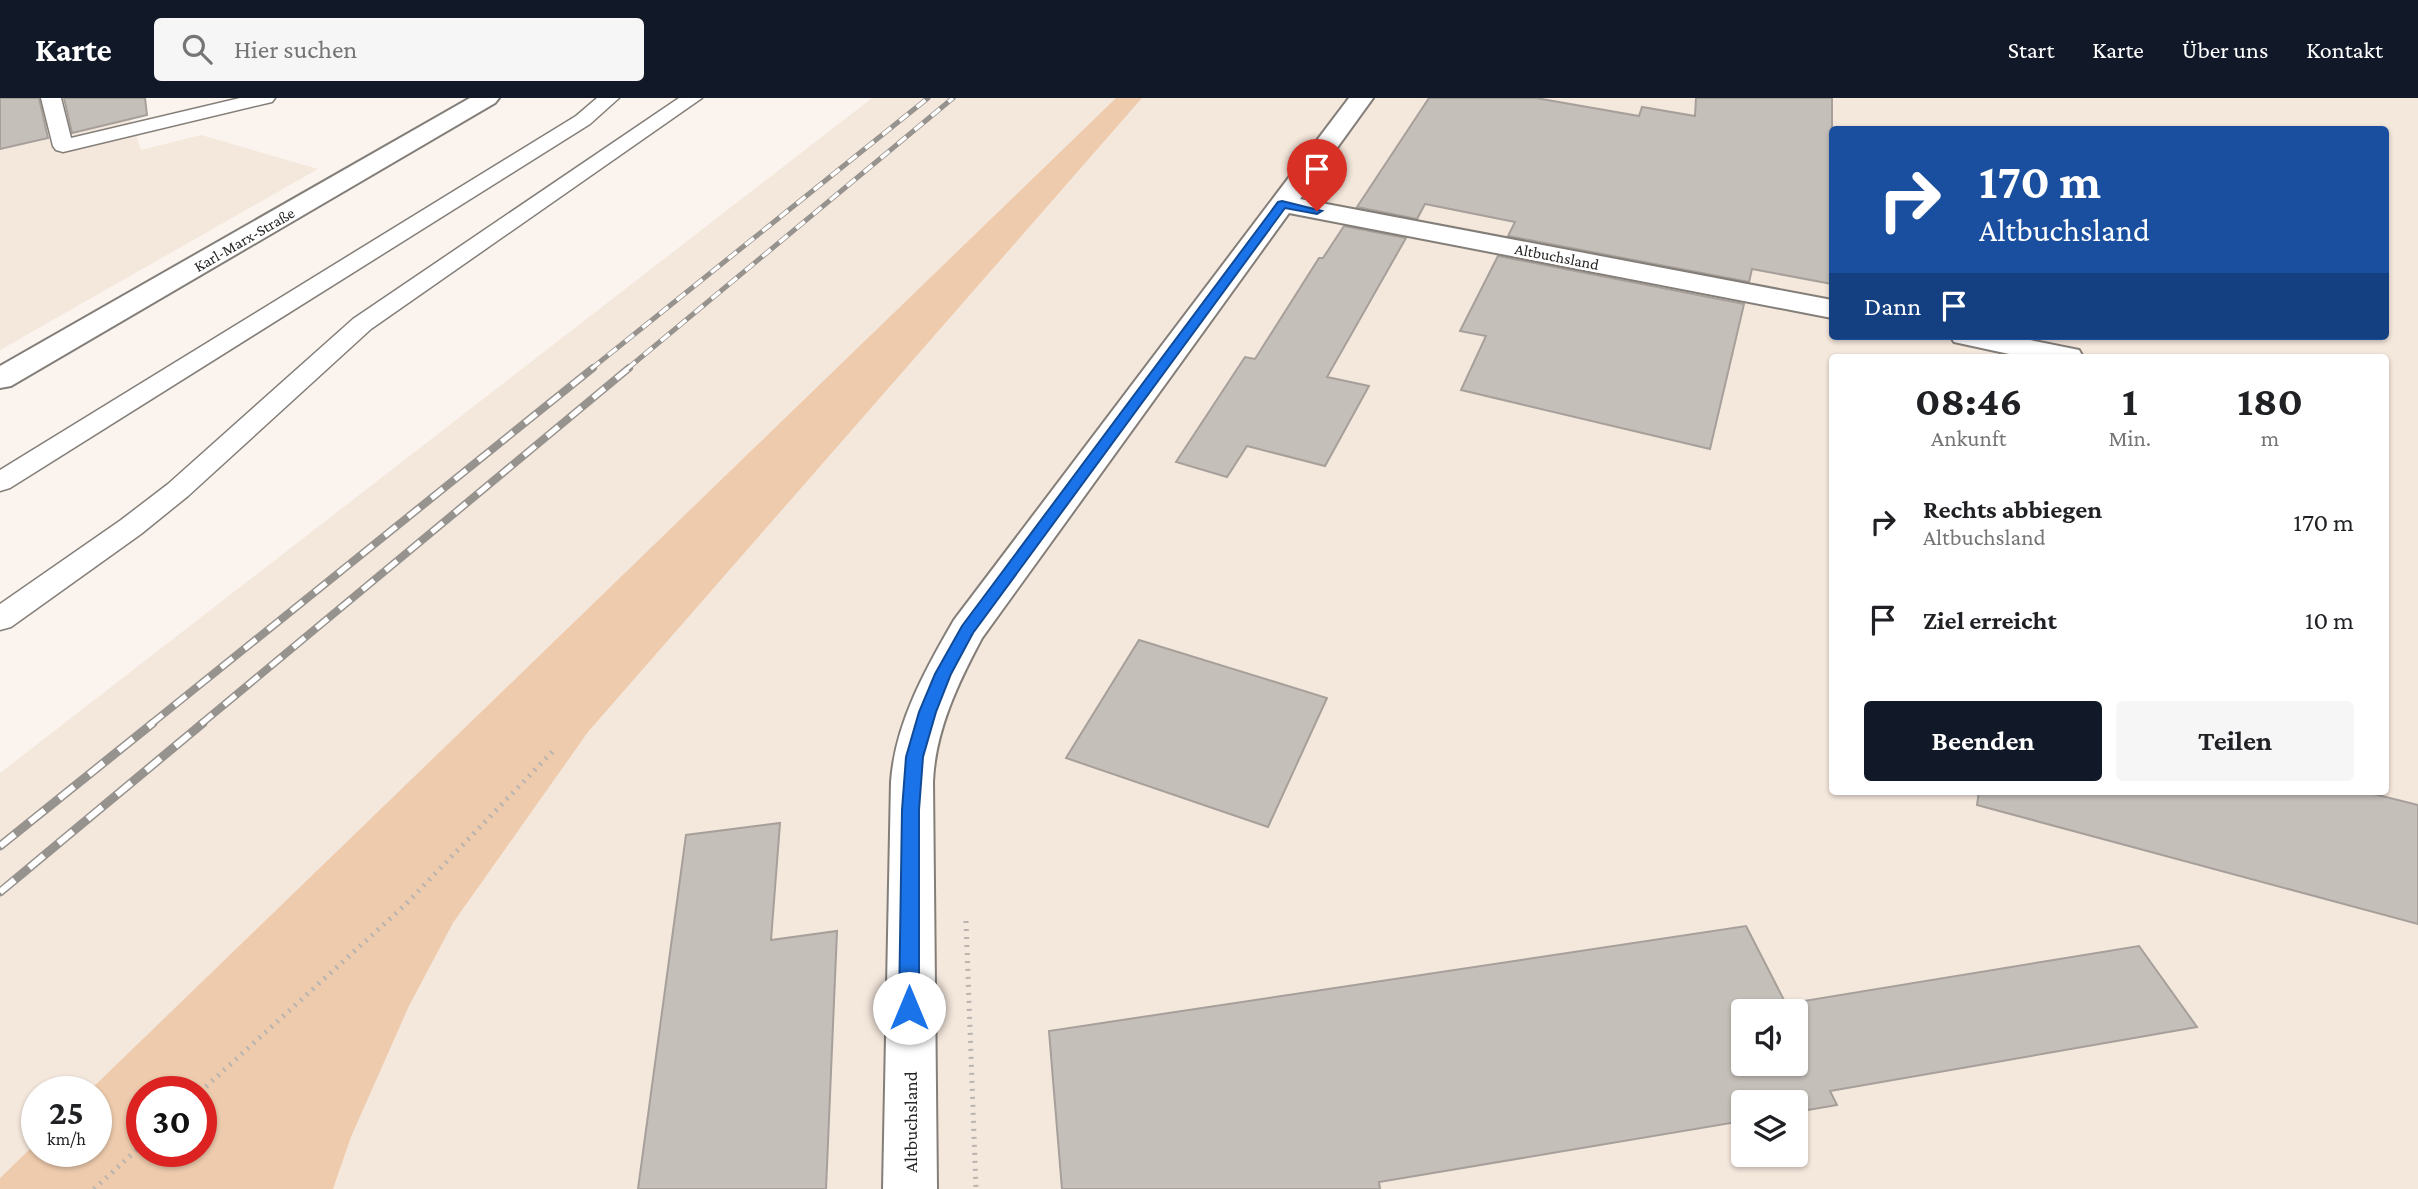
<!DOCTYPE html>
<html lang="de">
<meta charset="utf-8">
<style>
:root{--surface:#fff;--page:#f6f6f6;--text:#202124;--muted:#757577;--accent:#111827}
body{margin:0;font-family:"Crimson Pro",serif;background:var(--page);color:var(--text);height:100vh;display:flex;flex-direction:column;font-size:26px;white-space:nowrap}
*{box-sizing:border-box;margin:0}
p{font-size:23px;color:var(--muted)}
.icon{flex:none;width:38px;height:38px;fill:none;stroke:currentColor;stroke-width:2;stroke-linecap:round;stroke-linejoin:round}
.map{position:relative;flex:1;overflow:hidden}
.panel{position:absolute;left:1829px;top:256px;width:560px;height:441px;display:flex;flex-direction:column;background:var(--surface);border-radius:7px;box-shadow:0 2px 5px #0004}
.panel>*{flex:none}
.top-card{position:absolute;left:1829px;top:28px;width:560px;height:214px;border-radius:7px;box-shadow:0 2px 5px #0004;background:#1a4fa0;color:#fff;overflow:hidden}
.fabs{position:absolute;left:1731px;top:901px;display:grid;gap:14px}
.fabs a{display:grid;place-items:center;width:77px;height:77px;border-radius:7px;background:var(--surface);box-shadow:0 2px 5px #0004;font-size:35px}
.speed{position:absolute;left:21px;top:978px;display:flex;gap:14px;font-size:35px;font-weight:700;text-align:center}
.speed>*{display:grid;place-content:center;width:91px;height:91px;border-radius:50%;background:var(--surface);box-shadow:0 2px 5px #0004;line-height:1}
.speed small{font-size:18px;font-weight:400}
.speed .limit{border:10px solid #d22;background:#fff;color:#111}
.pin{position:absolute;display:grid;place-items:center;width:60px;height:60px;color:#fff;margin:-72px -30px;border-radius:50% 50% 50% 0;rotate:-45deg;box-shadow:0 0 7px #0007}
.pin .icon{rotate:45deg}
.me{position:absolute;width:77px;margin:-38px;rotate:0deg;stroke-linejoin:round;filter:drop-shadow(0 0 5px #0008)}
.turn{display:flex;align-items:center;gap:24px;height:147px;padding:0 35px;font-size:32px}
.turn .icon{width:91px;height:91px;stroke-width:2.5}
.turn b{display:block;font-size:49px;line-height:60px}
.then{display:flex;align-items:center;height:66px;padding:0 35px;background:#0003;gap:14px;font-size:26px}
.eta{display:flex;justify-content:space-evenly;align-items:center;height:119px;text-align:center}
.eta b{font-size:42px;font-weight:700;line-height:49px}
.cta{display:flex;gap:14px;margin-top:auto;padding:14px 35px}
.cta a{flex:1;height:80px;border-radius:7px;background:var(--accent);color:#fff;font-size:28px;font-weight:700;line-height:80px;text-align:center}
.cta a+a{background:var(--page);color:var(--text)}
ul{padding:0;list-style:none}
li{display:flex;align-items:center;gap:21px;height:98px;padding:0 35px}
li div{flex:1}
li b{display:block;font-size:26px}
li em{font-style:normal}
header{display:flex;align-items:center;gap:42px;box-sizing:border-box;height:98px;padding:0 35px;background:var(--accent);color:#fff}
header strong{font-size:33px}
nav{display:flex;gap:38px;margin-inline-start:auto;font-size:24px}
.search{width:490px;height:63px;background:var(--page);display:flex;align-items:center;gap:18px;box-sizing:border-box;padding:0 24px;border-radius:7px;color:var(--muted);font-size:26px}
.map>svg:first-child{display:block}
.built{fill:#f4e7dc;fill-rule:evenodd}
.green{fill:#eecbad;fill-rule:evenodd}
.building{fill:#c5bfb9;stroke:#a69f9a;stroke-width:2;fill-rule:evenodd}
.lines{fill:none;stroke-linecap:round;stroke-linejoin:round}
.lane-casing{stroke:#847e79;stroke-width:3}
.street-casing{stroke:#847e79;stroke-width:4}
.path{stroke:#b9b4af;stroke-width:5;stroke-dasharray:2 6;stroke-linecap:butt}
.lane{fill:#fff;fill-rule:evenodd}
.street{fill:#fff;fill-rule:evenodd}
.rail-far2-casing{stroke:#96928e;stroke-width:5}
.rail-far1-casing{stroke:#96928e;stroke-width:8}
.rail-casing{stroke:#96928e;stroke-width:9}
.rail-far2{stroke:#fff;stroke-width:3.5;stroke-dasharray:11;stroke-linecap:butt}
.rail-far1{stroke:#fff;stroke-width:5;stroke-dasharray:15;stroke-linecap:butt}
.rail{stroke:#fff;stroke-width:6;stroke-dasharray:19;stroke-linecap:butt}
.route{fill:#1a73e8;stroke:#114b97;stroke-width:2}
.labels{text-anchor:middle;stroke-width:5;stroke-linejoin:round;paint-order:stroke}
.far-street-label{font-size:16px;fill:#282624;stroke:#fff}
.street-label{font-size:19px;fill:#282624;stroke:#fff}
</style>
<header>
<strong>Karte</strong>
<div class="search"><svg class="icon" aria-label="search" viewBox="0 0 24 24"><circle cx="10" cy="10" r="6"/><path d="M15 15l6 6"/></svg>Hier suchen</div>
<nav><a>Start</a><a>Karte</a><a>Über uns</a><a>Kontakt</a></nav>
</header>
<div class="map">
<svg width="2418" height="1091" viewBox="0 0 2418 1091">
<rect width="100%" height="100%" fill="#fbf4ee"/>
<path class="built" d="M0 0H124L141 52 201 37 318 71 0 252Z
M872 0H1116L88 994H37V1044L0 1080V675Z
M1142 0H2418V1091H333L351 1039 409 908 453 825 588 634ZM1832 32H2385V238H1832ZM1832 259H2385V693H1832ZM1743 914H1796V966H1743ZM1743 1004H1796V1057H1743Z"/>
<path class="green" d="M1116 0H1142L588 634 453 825 409 908 351 1039 333 1091H0V1080L37 1044V1054H96V994H88ZM201 994V1054H142V994Z"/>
<path class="building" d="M0 0H39L48 40 0 51Z
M64 0H145L147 17 72 35Z
M1429 0H1536L1639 18 1642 9 1695 18 1696 0H1832V186L1752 171 1749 184 1508 138 1515 124 1425 106 1417 121 1357 109Z
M1344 128 1406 140 1327 279 1369 288 1325 368 1247 348 1227 379 1176 364 1245 259 1255 261 1319 160H1323Z
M1498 158 1744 206 1710 351 1461 292 1486 238 1460 233Z
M1139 542 1327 600 1268 729 1066 660Z
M1979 693H2362L2418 707V826L1977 707Z
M780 725 771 842 837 833 826 1091H638L686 737Z
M1746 828 1786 906 2139 848 2197 929 1830 993 1837 1007 1796 1014V1004H1743V1023L1379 1084 1380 1091H1062L1049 933ZM1743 914H1796V966H1743Z"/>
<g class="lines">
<g class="lane-casing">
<path id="lane" d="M41 0H61L71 40 240 0H275L272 4 63 54 56 52 53 48Z
M597 0H619L590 26 10 390 0 393V372L576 18Z
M679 0H702L371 231 188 398 141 436 11 529 0 532V506L121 422 168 386 353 221Z"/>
</g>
<g class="street-casing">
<path id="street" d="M470 0H499L495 5 11 288 0 290V268Z
M1349 0H1373L1300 101 1832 202V220L1289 115 982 540C958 585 935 633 933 684L937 1091H883L891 684C895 626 925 572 954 522Z
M1950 238H2010L2079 252 2083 259H2023L1954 244Z"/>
</g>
<path class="path" d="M966 823 976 1091
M200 994 404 808 555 651
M94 1091 142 1047"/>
<use href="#lane" class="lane"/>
<use href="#street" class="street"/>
<g class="rail-far2-casing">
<path id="rail-far2" d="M591 271 928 0
M627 271 953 0"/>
</g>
<g class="rail-far1-casing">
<path id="rail-far1" d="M151 626 593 270
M201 626 629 270"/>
</g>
<g class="rail-casing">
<path id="rail" d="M0 748 153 625
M0 794 203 625"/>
</g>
<use href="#rail-far2" class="rail-far2"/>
<use href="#rail-far1" class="rail-far1"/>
<use href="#rail" class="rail"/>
</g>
<path class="route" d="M1282 103 1322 113 1317 116 1285 110 973 535 951 576 936 614 923 659 919 712V910L916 917 909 919 902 917 899 910 902 712 906 659 919 614 935 576 962 528 1278 104Z"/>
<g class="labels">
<g class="far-street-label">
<text transform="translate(244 141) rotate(-30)" y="6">Karl-Marx-Straße</text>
<text transform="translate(1557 158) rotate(11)" y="6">Altbuchsland</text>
</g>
<g class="street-label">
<text transform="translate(910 1024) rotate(-90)" y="7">Altbuchsland</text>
</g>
</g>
</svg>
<div class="fabs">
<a><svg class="icon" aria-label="sound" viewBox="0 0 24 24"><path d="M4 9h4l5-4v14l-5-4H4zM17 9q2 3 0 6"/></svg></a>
<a><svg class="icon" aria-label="layers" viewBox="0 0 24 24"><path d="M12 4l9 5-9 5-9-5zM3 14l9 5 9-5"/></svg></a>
</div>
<div class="speed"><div>25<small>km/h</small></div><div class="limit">30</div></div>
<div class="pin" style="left:1317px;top:113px;background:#d93025"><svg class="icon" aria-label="arrive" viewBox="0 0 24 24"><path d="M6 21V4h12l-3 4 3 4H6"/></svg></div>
<svg class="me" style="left:909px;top:910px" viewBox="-20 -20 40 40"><circle r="19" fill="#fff"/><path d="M0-13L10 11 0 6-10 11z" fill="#1a73e8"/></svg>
<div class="top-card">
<div class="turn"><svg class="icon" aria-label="right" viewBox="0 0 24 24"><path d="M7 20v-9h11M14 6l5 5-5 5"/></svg><div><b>170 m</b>Altbuchsland</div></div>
<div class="then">Dann<svg class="icon" aria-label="arrive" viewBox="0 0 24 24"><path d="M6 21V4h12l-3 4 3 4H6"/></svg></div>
</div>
<section class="panel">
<div class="eta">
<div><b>08:46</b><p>Ankunft</p></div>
<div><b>1</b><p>Min.</p></div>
<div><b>180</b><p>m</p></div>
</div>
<ul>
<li><svg class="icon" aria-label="right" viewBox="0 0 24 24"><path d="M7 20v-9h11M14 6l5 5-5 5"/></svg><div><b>Rechts abbiegen</b><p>Altbuchsland</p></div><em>170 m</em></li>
<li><svg class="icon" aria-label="arrive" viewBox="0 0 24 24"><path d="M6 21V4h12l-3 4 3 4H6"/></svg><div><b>Ziel erreicht</b></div><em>10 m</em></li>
</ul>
<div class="cta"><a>Beenden</a><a>Teilen</a></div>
</section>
</div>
